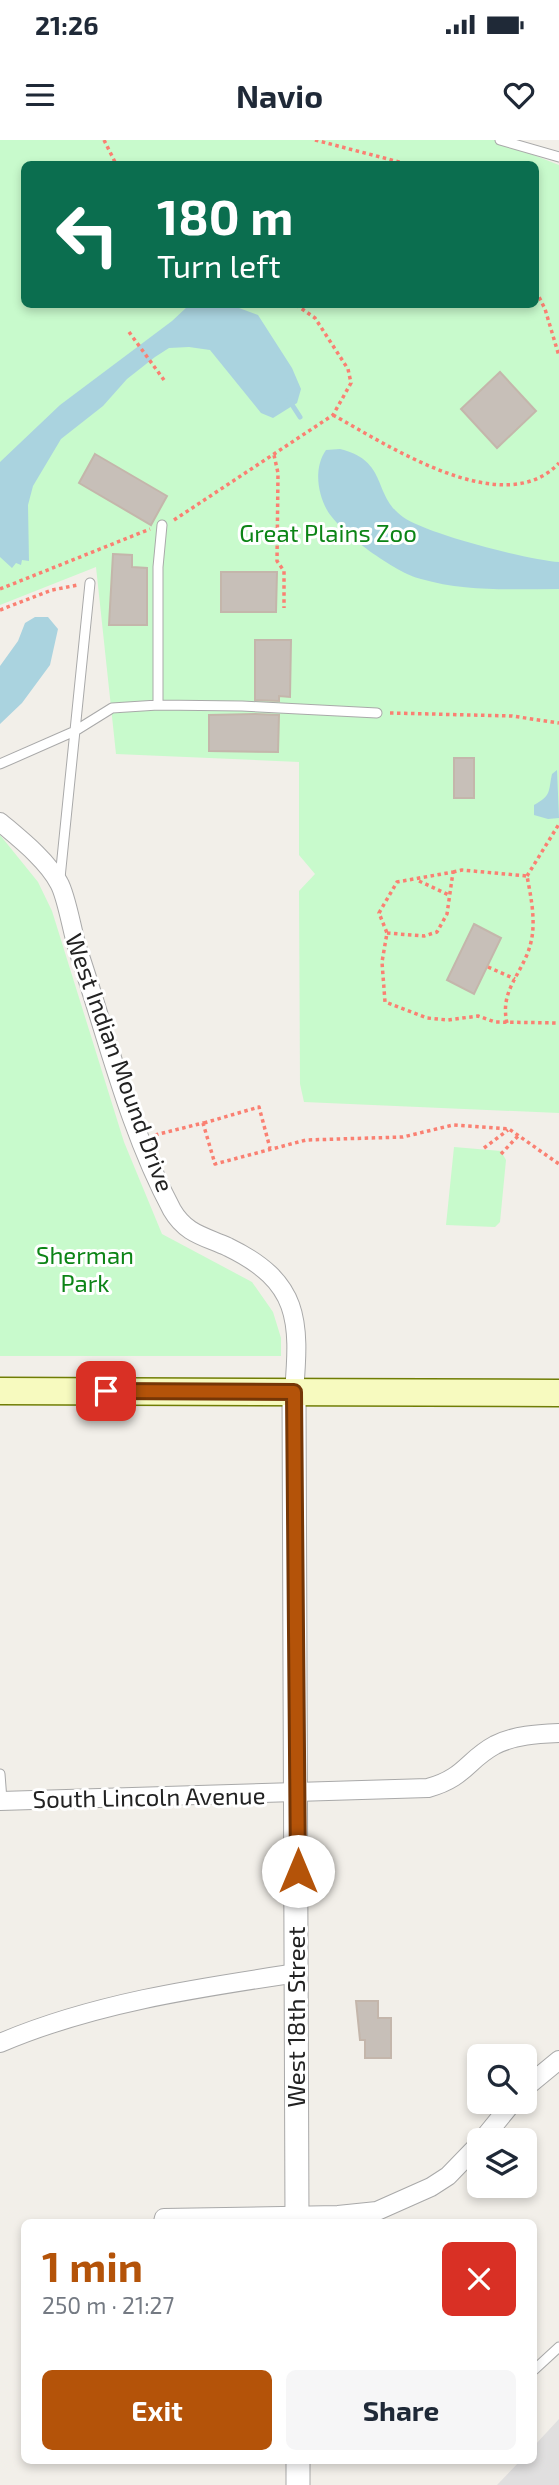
<!DOCTYPE html>
<meta charset="utf-8">
<style>
:root{--surface:#fff;--page:#f6f6f7;--text:#1f2937;--muted:#747a83;--accent:#b45309}
body{margin:0;font-family:"Exo 2",sans-serif;background:var(--page);color:var(--text);height:100vh;display:flex;flex-direction:column;font-size:26px;white-space:nowrap}
*{box-sizing:border-box;margin:0}
p{font-size:23px;color:var(--muted)}
.icon{flex:none;width:38px;height:38px;fill:none;stroke:currentColor;stroke-width:2;stroke-linecap:round;stroke-linejoin:round}
.map{position:relative;flex:1;overflow:hidden}
.panel{position:absolute;left:21px;top:2079px;width:516px;height:245px;display:flex;flex-direction:column;background:var(--surface);border-radius:10px;box-shadow:0 4px 10px #0003}
.panel>*{flex:none}
.banner{position:absolute;left:21px;top:21px;width:518px;height:147px;border-radius:10px;box-shadow:0 4px 10px #0003;background:#0b6e4f;color:#fff;overflow:hidden}
.buttons{position:absolute;left:467px;top:1904px;display:grid;gap:14px}
.buttons a{display:grid;place-items:center;width:70px;height:70px;border-radius:10px;background:var(--surface);box-shadow:0 4px 10px #0003;font-size:35px}
.pin{position:absolute;display:grid;place-items:center;width:60px;height:60px;color:#fff;margin:-30px;border-radius:14px;box-shadow:0 4px 10px #0006}
.me{position:absolute;width:77px;margin:-38px;rotate:0deg;stroke-linejoin:round;filter:drop-shadow(0 0 5px #0008)}
.turn{display:flex;align-items:center;gap:24px;height:147px;padding:0 21px;font-size:32px}
.turn .icon{width:91px;height:91px;stroke-width:2.5}
.turn b{display:block;font-size:49px;line-height:60px}
.round{display:grid;place-items:center;flex:none;width:74px;height:74px;border-radius:10px;background:var(--page)}
.head{display:flex;align-items:center;justify-content:space-between;height:119px;padding:0 21px}
h1{font-size:42px;font-weight:700;line-height:52px;color:var(--accent)}
.primary-button{display:flex;gap:14px;margin-top:auto;padding:14px 21px}
.primary-button a{flex:1;height:80px;border-radius:10px;background:var(--accent);color:#fff;font-size:28px;font-weight:700;line-height:80px;text-align:center}
.primary-button a+a{background:var(--page);color:var(--text)}
.status{display:flex;justify-content:space-between;align-items:center;height:49px;padding:0 35px;background:var(--surface);direction:ltr}
.status svg{height:19px;fill:currentColor}
header{display:flex;justify-content:space-between;align-items:center;height:91px;padding:0 21px;background:var(--surface);font-size:32px;font-weight:700}
.map>svg:first-child{display:block}
.residential{fill:#e0dfdf}
.park{fill:#c8facc;fill-rule:evenodd}
.water{fill:#aad3df}
.lines{fill:none;stroke-linecap:round;stroke-linejoin:round}
.stream{stroke:#aad3df;stroke-width:5}
.building{fill:#c7bfb8;stroke:#c4b6ab;stroke-width:2}
.service-casing{stroke:#a9a9a9;stroke-width:11}
.minor-casing{stroke:#a9a9a9;stroke-width:20}
.tertiary-casing{stroke:#a9a9a9;stroke-width:25}
.secondary-casing{stroke:#707d05;stroke-width:29}
.path{stroke:#fa8072;stroke-width:3.5;stroke-dasharray:3.5 3.5;stroke-linecap:butt}
.service{stroke:#fff;stroke-width:9}
.minor{stroke:#fff;stroke-width:18}
.tertiary{stroke:#fff;stroke-width:23}
.secondary{stroke:#f7fabf;stroke-width:26}
.route-casing{stroke:#753606;stroke-width:18}
.route{stroke:#b45309;stroke-width:12}
.labels{text-anchor:middle;stroke-width:6;stroke-linejoin:round;paint-order:stroke}
.park-label{font-size:24px;fill:#0c8416;stroke:#fff}
.street-label{font-size:24px;fill:#222;stroke:#fff}
</style>
<div class="status"><b>21:26</b><svg viewBox="0 0 49 12"><path d="M0 12V9h3v3zM5 12V6h3v6zM10 12V3h3v9zM15 12V0h3v12zM26 1h20v11H26zM47 4h2v5h-2z"/></svg></div>
<header><svg class="icon" aria-label="menu" viewBox="0 0 24 24"><path d="M4 6h16M4 12h16M4 18h16"/></svg>Navio<svg class="icon" aria-label="heart" viewBox="0 0 24 24"><path d="M12 20l-8-8c-3-5 5-10 8-4 3-6 11-1 8 4z"/></svg></header>
<div class="map">
<svg width="559" height="2345" viewBox="0 0 559 2345">
<rect width="100%" height="100%" fill="#f2efe9"/>
<path class="residential" d="M559 2279V2345H497L520 2321 534 2320V2306Z"/>
<path class="park" d="M0 0H495L559 25V973L304 962 300 944 299 751 315 734 299 715V622L116 614 96 427 0 465ZM24 24H536V164H24Z
M0 695 38 742 52 771 124 1002 162 1094 252 1142 273 1172 281 1198V1216H0Z
M454 1007 501 1011 506 1020 500 1082 495 1087 446 1085Z"/>
<path class="water" d="M197 165 239 168 258 175 292 228 301 249 297 263 273 278 261 273 210 210 189 207 169 208 155 217 127 239 103 266 61 299 33 346 28 365 29 421 22 420 21 425 16 423 12 428 0 417V322L60 265 172 181 187 167Z
M340 309C389 321 372 355 403 377 427 394 528 420 559 422V449C513 449 466 452 421 439 396 433 340 393 327 370 317 352 314 327 326 310Z
M35 477H48L58 489 50 525 22 563 0 584V526L18 501 25 483Z
M557 630 559 678 548 679 534 675V665C552 655 548 652 552 634Z"/>
<g class="lines">
<path class="stream" d="M289 260 300 277"/>
</g>
<path class="building" d="M500 232 536 271 497 308 461 269Z
M95 314 167 356 151 385 79 343Z
M113 414 132 415V427L147 428V485H109Z
M221 432H277L276 472H221Z
M255 500H291L290 557 279 556V561L255 560Z
M255 574 279 575 278 612 209 611V575Z
M454 618H474V658H454Z
M474 784 501 798 474 854 447 840Z
M356 1861H378V1878H391V1918H365V1900H360Z"/>
<g class="lines">
<g class="service-casing">
<path id="service" d="M500 0 559 17
M158 565V427L162 385
M0 624 75 591 112 568 158 565 242 566 377 573
M60 738 90 443
M0 1634 2 1660
M534 2230 559 2207"/>
</g>
<g class="minor-casing">
<path id="minor" d="M0 682C20 699 47 720 59 743 67 757 72 792 78 810 107 896 129 990 172 1070 186 1094 204 1096 228 1107 300 1142 300 1180 294 1252
M0 1661 428 1648C465 1638 467 1620 495 1605 515 1595 537 1594 559 1593
M0 1903C94 1863 197 1848 297 1833
M525 1948 559 1920
M482 2000 513 1962
M163 2082 164 2078 338 2075 377 2071 431 2047 448 2036 480 2003"/>
</g>
<g class="tertiary-casing">
<path id="tertiary" d="M294 1252 297 2082
M298 2320V2345"/>
</g>
<g class="secondary-casing">
<path id="secondary" d="M0 1251 559 1253"/>
</g>
<path class="path" d="M104 0 116 24
M315 0 407 24
M536 151 545 169 559 216
M129 192 164 240
M333 275C389 306 504 382 559 323
M274 315 278 333 277 421 284 431V468
M174 380 333 275 351 243 348 229 315 178 295 164
M0 449 150 389
M0 470 52 450 78 445
M390 573 512 576 559 583
M453 732 462 730 527 736C531 757 536 781 531 802 524 833 499 849 507 883
M527 736 559 684
M419 741 449 755
M387 793 424 796 437 792 447 774 453 732 397 742 379 773 387 793 382 822 385 862 427 878 448 880 478 876 495 882 559 883
M488 827 515 839
M204 983 259 967 270 1008
M155 995 203 983 215 1024 306 1000 403 997 453 985 509 989 559 1024
M484 1008 508 990
M501 1014 518 996"/>
<use href="#service" class="service"/>
<use href="#minor" class="minor"/>
<use href="#tertiary" class="tertiary"/>
<use href="#secondary" class="secondary"/>
</g>
<g class="lines">
<g class="route-casing">
<path id="route" d="M106 1251 294 1252 298 1731"/>
</g>
<use href="#route" class="route"/>
</g>
<g class="labels">
<g class="park-label">
<text x="328" y="402">Great Plains Zoo</text>
<text x="85" y="1124">Sherman<tspan x="85" dy="28">Park</tspan></text>
</g>
<g class="street-label">
<text transform="translate(119 923) rotate(70)" y="8">West Indian Mound Drive</text>
<text transform="translate(149 1658) rotate(-1)" y="8">South Lincoln Avenue</text>
<text transform="translate(297 1877) rotate(-90)" y="8">West 18th Street</text>
</g>
</g>
</svg>
<div class="buttons">
<a><svg class="icon" aria-label="search" viewBox="0 0 24 24"><circle cx="10" cy="10" r="6"/><path d="M15 15l6 6"/></svg></a>
<a><svg class="icon" aria-label="layers" viewBox="0 0 24 24"><path d="M12 4l9 5-9 5-9-5zM3 14l9 5 9-5"/></svg></a>
</div>
<div class="pin" style="left:106px;top:1251px;background:#d93025"><svg class="icon" aria-label="arrive" viewBox="0 0 24 24"><path d="M6 21V4h12l-3 4 3 4H6"/></svg></div>
<svg class="me" style="left:298px;top:1731px" viewBox="-20 -20 40 40"><circle r="19" fill="#fff"/><path d="M0-13L10 11 0 6-10 11z" fill="#b45309"/></svg>
<div class="banner">
<div class="turn"><svg class="icon" aria-label="left" viewBox="0 0 24 24"><path d="M17 20v-9H6M10 6l-5 5 5 5"/></svg><div><b>180 m</b>Turn left</div></div>
</div>
<section class="panel">
<div class="head"><div><h1>1 min</h1><p>250 m · 21:27</p></div><a class="round" style="background:#d93025;color:#fff"><svg class="icon" aria-label="close" viewBox="0 0 24 24"><path d="M6 6l12 12M18 6L6 18"/></svg></a></div>
<div class="primary-button"><a>Exit</a><a>Share</a></div>
</section>
</div>
